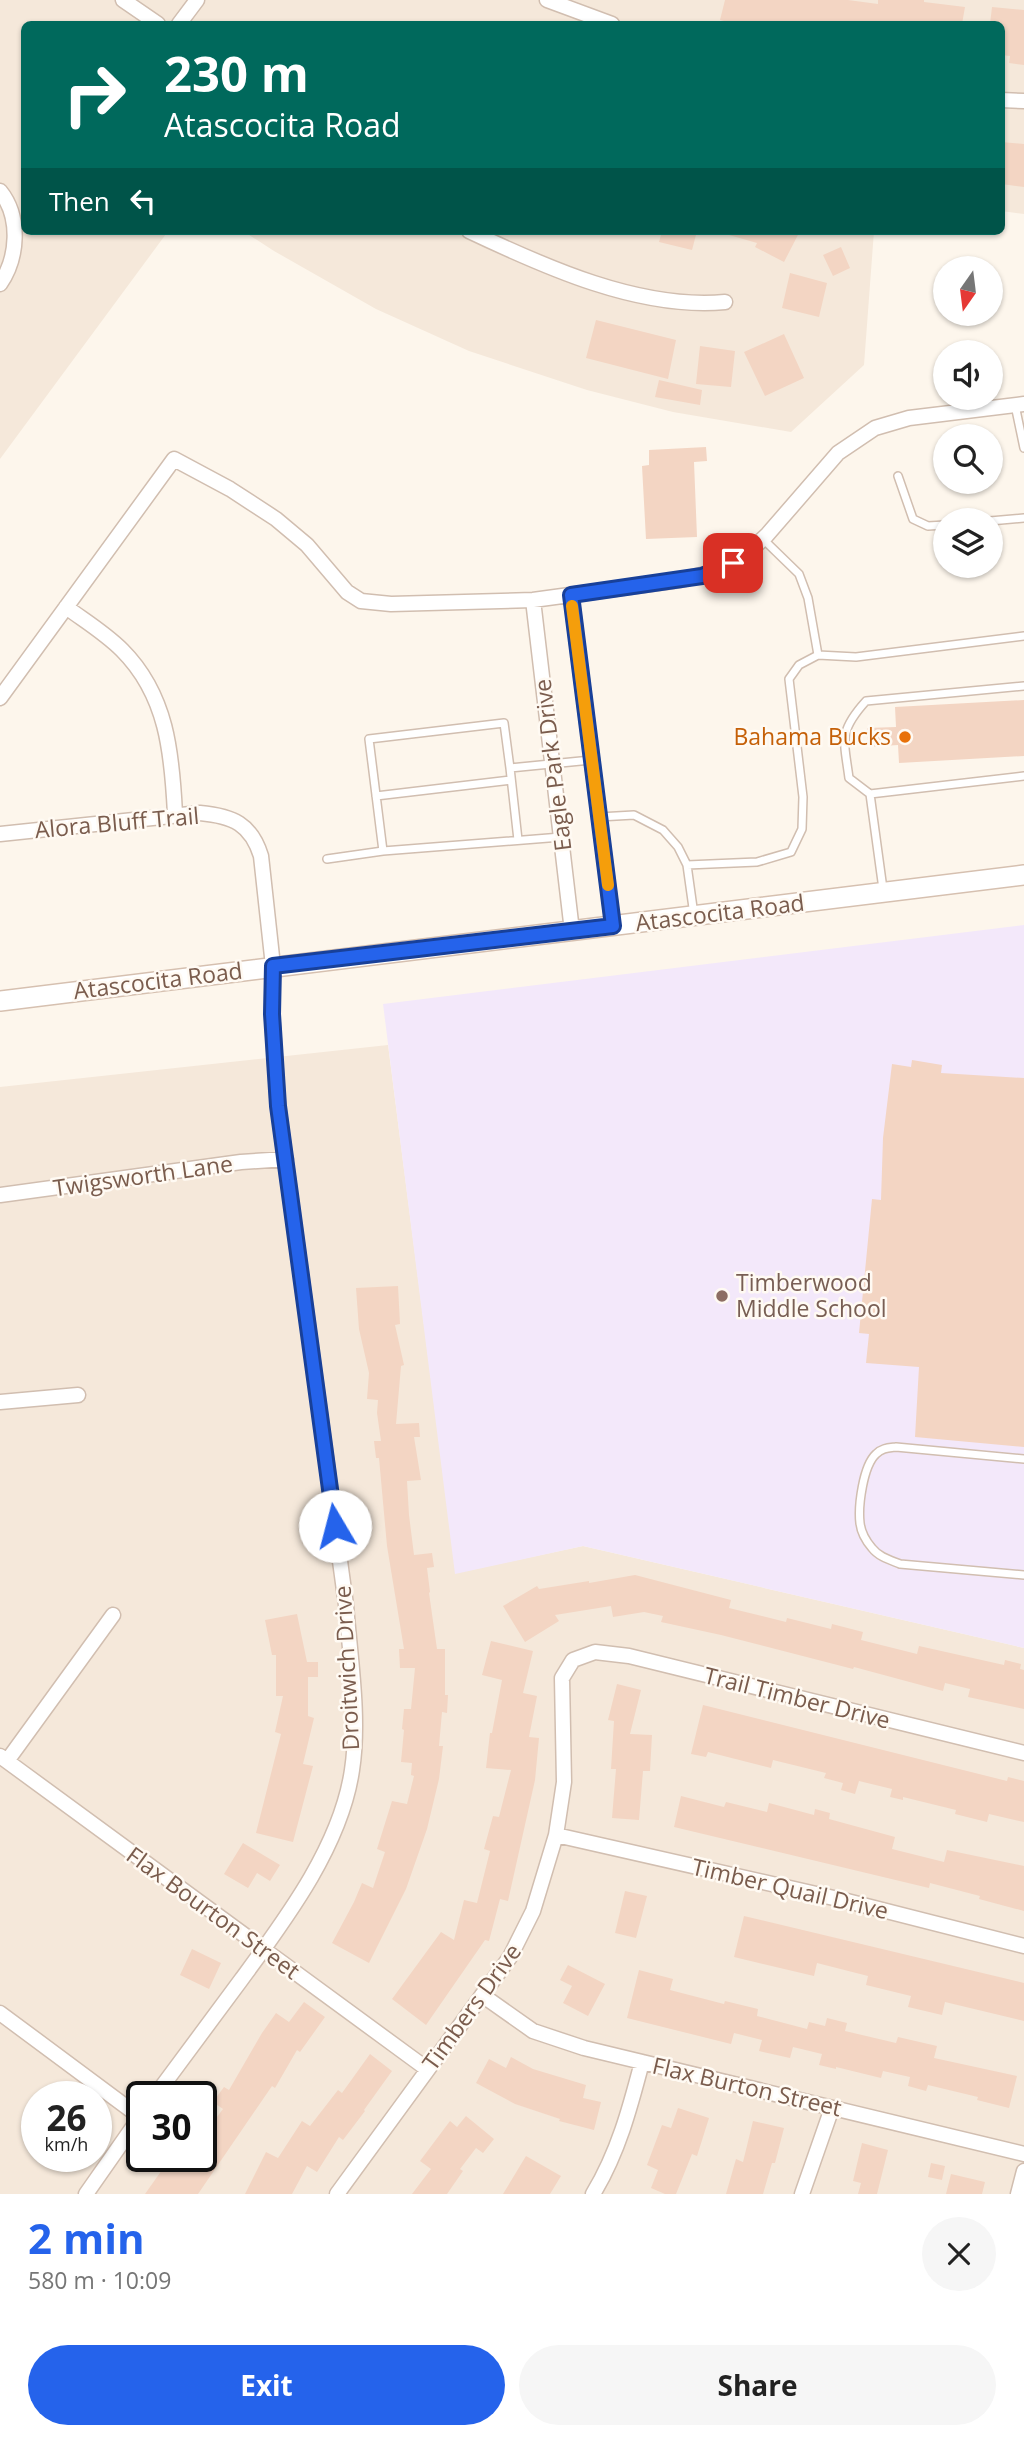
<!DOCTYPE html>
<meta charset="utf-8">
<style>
:root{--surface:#fff;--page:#f6f6f6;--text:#222;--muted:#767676;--accent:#2563eb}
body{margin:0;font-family:"Open Sans",sans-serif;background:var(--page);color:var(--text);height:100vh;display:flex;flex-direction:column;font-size:26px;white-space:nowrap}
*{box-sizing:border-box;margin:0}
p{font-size:23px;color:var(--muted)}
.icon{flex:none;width:38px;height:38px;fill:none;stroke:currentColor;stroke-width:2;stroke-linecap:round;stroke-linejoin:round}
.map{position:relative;height:2194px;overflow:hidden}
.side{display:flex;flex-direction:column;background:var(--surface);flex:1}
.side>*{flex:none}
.hud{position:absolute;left:21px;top:21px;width:984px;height:214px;border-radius:10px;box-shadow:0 2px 5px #0004;background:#00695c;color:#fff;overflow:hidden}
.needle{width:46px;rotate:194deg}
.buttons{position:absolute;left:933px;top:256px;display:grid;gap:14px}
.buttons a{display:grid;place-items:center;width:70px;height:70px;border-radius:50%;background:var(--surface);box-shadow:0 2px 5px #0004;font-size:35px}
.speed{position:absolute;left:21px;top:2081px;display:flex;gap:14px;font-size:35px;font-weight:700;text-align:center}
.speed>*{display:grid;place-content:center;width:91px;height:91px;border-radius:50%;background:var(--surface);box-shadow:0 2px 5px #0004;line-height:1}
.speed small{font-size:18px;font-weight:400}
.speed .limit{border:4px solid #111;border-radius:10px;background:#fff;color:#111}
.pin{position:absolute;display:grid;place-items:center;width:60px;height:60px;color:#fff;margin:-30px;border-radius:14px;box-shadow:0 4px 10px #0006}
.me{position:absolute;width:77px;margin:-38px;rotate:352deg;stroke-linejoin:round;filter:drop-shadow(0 0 5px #0008)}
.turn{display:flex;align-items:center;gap:24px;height:147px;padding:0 28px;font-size:32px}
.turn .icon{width:91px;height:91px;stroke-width:2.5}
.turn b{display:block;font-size:49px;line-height:60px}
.then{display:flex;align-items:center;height:66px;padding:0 28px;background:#0003;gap:14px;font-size:26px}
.round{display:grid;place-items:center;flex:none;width:74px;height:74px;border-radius:37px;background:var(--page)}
.headline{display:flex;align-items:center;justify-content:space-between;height:119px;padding:0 28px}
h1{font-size:42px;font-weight:700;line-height:52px;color:var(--accent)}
.action{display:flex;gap:14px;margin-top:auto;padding:14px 28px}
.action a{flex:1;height:80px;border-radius:42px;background:var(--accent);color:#fff;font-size:28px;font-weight:700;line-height:80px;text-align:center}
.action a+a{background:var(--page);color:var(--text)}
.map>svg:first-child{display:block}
.residential{fill:#f5e8da;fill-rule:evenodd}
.education{fill:#f3e8fa}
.building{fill:#f3d5c3}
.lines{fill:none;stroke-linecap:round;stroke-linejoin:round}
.lane-casing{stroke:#d1beb0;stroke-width:10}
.street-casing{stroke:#d1beb0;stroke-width:17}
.secondary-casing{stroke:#d6c0b0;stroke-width:22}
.lane{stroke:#fff;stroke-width:7}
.street{stroke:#fff;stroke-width:14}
.secondary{stroke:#fff;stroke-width:19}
.route-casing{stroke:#184099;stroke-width:18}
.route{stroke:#2563eb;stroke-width:12}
.slow{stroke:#f59e0b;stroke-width:12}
.food-dot{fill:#e8710a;stroke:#fffaf3;stroke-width:2.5}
.education-dot{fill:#8d6e63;stroke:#fffaf3;stroke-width:2.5}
.labels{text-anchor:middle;stroke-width:5;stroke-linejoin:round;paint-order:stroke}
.food-label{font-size:23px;fill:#c56008;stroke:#fffaf3;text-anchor:end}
.street-label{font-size:23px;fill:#7a5c4d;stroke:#fffaf3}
.education-label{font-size:23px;fill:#785e54;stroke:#fffaf3;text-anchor:start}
</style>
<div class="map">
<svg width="1024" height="2194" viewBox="0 0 1024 2194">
<rect width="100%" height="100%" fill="#fdf6ec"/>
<path class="residential" d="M0 0H1024V214L1001 211V24H24V219L20 220 23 231H166V234L0 459Z
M243 231H874L864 365 791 432 673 412 587 390 469 351 376 309 274 251Z
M388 1045 456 1573 583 1546 1024 1648V2194H0V1087ZM37 2096H96V2156H37ZM142 2096H201V2156H142Z"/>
<path class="education" d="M1024 925V1648L583 1546 455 1574 383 1004Z"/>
<path class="building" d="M725 0H848L878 4V0H924V2L965 7 962 24H736L720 20Z
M992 7 1024 10V65L1009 63 1010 56 1001 55V24H990Z
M1001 142 1024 144V187L1001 184Z
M662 231H697L692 250 659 242Z
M730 231H800L784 262 755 247 757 243 729 235Z
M841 247 850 268 833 276 823 255Z
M790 273 827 283 819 317 782 308Z
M596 320 676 340 668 379 586 358Z
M784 334 804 378 765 396 744 352Z
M700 346 735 351 731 387 696 384Z
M659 380 702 390 700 405 655 397Z
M706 447 707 461 694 462 697 537 646 539 642 466 649 465V450Z
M1024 700V756L899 763 898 745 868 747 867 728 896 727 895 707Z
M912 1060 942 1065 941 1073 1024 1078V1447L915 1437 919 1367 866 1363 869 1334 859 1333 872 1199 881 1200 883 1138 892 1064 911 1067Z
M398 1286 400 1324 395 1325 404 1365 401 1366 396 1424 419 1423 420 1437H414L421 1480 407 1481 409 1515 414 1555 432 1553 434 1567 427 1568 430 1592 429 1593 437 1649H445V1695H448L447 1713 442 1712 439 1746H443L439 1779 427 1829 406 1889 369 1963 332 1943 354 1902 362 1883 373 1888 385 1852 377 1849 392 1801 407 1804 414 1776 411 1775 412 1763 401 1762 404 1730 402 1729 404 1709H411L415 1668H400L399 1649H404L387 1546 379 1458H376L374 1441H381L377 1413 378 1400 367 1399 369 1373 359 1329 356 1288Z
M635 1575 731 1600 729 1608 786 1622 787 1618 831 1629 832 1624 863 1632 861 1640 917 1654 919 1646 1004 1665 1005 1660 1021 1664 1020 1669 1024 1670V1709L968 1697 970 1689 945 1683 943 1691 854 1667 853 1669 721 1635 661 1622 663 1616 644 1612 613 1617 611 1606 555 1615 559 1621 525 1642 503 1606 537 1586 539 1589 589 1581V1583Z
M297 1614 307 1662H318V1677H308V1716L314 1718 303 1764 313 1766 293 1842 256 1833 281 1734 275 1732 283 1696H276V1655H272L265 1620Z
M491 1641 533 1651 523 1693 537 1696 529 1737 539 1738 535 1780 508 1901 500 1899 489 1941 485 1940 426 2025 392 1999 441 1932 454 1940 464 1900 477 1903 490 1851 484 1849 493 1816 499 1817 511 1770 486 1768 490 1733H492L502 1680 482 1675Z
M617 1684 641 1690 630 1734 652 1735 650 1771H643L639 1820 612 1818 616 1769H611L614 1721 608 1720Z
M703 1705 1007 1781 1008 1777 1024 1781V1822L989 1814 987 1822 955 1814 956 1810 903 1797V1800L890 1797 892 1789 859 1781 855 1794 841 1790 843 1783 824 1778 826 1773 773 1760 771 1768 708 1752 706 1757 691 1754Z
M681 1796 724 1807 726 1802 767 1812 769 1803 814 1815 815 1809 830 1813 829 1819 895 1837 892 1849 944 1862 947 1850 1024 1866V1911L979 1899 980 1896 930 1883 929 1888 674 1827Z
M243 1843 280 1865 270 1881 257 1873 248 1888 224 1874Z
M625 1891 647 1896 636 1938 615 1933Z
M744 1916 1024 1983V2021L945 2002 942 2015 908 2007 911 1996 866 1985 868 1976 817 1963 814 1976 734 1957Z
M192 1949 221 1963 209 1989 180 1975Z
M568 1965 605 1984 588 2016 563 2003 572 1986 560 1980Z
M639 1970 673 1979 670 1990 724 2004 725 2001 758 2009 757 2016 807 2029 809 2022 825 2026 827 2018 847 2023 845 2031 896 2043 898 2037 937 2046 934 2058 1017 2076 1009 2108 977 2100 978 2097 928 2085 926 2091 908 2086 910 2077 883 2071 881 2078 836 2067V2069L819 2065 822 2054 793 2047 790 2058 759 2051 762 2040 734 2033 731 2044 627 2018Z
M304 2002 325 2017 300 2052 297 2050 275 2088 272 2086 198 2194H145L169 2160 182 2168 189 2156H201V2138L223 2109 213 2102 224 2087 229 2090 262 2033 276 2013 289 2022Z
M370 2054 392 2071 364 2110 365 2111 343 2140 339 2137 317 2172 307 2166 292 2194H245L266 2152 278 2158 302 2121 310 2126 338 2090 342 2093Z
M511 2057 533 2069 586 2085 583 2098 601 2102 594 2130 559 2121 560 2119 515 2104 476 2083 489 2059 506 2068Z
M678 2108 709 2118 697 2156 692 2154 676 2194H665L651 2188 658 2170 647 2165 662 2125 671 2128Z
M466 2116 494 2139 483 2153 476 2148 460 2169 463 2171 447 2194H412L431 2169 420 2161 450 2121 457 2127Z
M753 2121 784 2128 775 2163H772L763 2194H726L736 2159 743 2162Z
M862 2143 888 2150 877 2194H858L861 2183 853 2181Z
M526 2156 561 2176 550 2194H503Z
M931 2163 945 2166 942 2180 928 2177Z
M951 2174 985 2182 982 2194H946Z"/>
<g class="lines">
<g class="lane-casing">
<path id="lane" d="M1015 405 1024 448
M898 476 913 519 928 526 945 525
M990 521 1024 518
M763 539 799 574 808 598 818 655 856 657 1024 636
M510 768 518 840
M870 794 849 778C844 740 838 732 866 701L1024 686
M376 796 511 780
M599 817 634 815 663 830 678 847 687 865 694 915
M561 837 383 851 369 739 504 723 510 768 591 760
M327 859 383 851
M687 865 757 862 791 852 802 829 803 797 789 679 799 665 818 655
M883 889 870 794 1024 776
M1024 1459 896 1447C888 1448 882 1448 876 1454 863 1466 858 1506 860 1523 861 1532 866 1541 872 1548 879 1557 890 1560 900 1564L1024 1575"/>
</g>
<g class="street-casing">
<path id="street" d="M123 0 158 24
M547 0 612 24
M179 24 197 0
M1001 100 1024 101
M0 191C21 217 18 258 0 284
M469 231C545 267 640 310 725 302
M571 595 613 926
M533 600 572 931
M66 607C85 621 105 633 122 650 167 695 172 753 175 814
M0 698 174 459 230 489 276 519 307 545 347 592 361 601 391 604 533 600 680 580 718 571 753 548 767 535 838 453 875 428 909 418 1024 404
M0 834 200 813C233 816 251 824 261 856L273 966 272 1014 278 1106 346 1605C350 1657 360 1718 352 1770 341 1846 285 1920 241 1980 212 2019 183 2058 155 2096
M0 1195 241 1162 286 1159
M0 1402 78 1395
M0 1756 427 2069
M7 1761 113 1615
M556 1835 847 1901 1024 1946
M482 1995 533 2031 584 2048 1024 2154
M0 2013 140 2117
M86 2194 142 2114
M337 2194 510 1957 533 1911 556 1835 564 1782 562 1678 573 1660 595 1652 629 1656 1024 1753
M593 2194C618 2153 630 2108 642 2062
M802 2194 832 2108
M1018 2194 1024 2171"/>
</g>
<g class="secondary-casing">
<path id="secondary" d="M0 1001 1024 875"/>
</g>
<use href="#lane" class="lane"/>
<use href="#street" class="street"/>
<use href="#secondary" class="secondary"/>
</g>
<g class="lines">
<g class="route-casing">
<path id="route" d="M335 1526 278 1106 272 1014 273 966 613 926 571 595 702 576 733 563"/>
</g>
<use href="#route" class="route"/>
<path class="slow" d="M572 606 608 885"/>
</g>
<circle class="food-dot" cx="905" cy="737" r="7"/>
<circle class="education-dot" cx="722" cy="1296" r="7"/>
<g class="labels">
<g class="food-label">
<text x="891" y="745">Bahama Bucks</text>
</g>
<g class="street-label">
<text transform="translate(553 765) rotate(-97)" y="8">Eagle Park Drive</text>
<text transform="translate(117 823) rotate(-5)" y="8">Alora Bluff Trail</text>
<text transform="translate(720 913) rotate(-7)" y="8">Atascocita Road</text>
<text transform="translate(158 981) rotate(-7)" y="8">Atascocita Road</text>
<text transform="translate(143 1176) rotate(-8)" y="8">Twigsworth Lane</text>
<text transform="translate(347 1668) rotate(-93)" y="8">Droitwich Drive</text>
<text transform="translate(797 1698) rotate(14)" y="8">Trail Timber Drive</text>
<text transform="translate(790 1889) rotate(13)" y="8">Timber Quail Drive</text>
<text transform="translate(213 1913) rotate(36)" y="8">Flax Bourton Street</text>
<text transform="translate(472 2007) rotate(-54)" y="8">Timbers Drive</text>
<text transform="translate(747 2087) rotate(13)" y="8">Flax Burton Street</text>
</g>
<g class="education-label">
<text x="736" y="1291">Timberwood<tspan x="736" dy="26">Middle School</tspan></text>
</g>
</g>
</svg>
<div class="buttons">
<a><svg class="needle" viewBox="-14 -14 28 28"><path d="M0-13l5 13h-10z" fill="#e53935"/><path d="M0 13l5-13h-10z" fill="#767676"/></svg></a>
<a><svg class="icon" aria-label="sound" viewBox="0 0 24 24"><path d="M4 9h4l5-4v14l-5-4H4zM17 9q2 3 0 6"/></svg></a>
<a><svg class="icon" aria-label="search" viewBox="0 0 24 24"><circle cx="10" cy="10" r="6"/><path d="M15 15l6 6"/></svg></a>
<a><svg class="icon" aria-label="layers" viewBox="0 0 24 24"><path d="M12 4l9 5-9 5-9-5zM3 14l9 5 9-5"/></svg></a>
</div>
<div class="speed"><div>26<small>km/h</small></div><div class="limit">30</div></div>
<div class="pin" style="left:733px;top:563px;background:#d93025"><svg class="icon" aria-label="arrive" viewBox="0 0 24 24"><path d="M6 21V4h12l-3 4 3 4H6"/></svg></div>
<svg class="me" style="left:335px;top:1526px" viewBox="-20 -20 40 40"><circle r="19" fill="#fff"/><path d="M0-13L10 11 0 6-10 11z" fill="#2563eb"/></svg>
<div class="hud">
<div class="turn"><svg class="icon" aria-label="right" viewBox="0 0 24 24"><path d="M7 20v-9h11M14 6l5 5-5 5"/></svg><div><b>230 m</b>Atascocita Road</div></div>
<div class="then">Then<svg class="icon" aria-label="left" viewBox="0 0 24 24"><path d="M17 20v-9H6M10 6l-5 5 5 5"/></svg></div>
</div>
</div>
<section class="side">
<div class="headline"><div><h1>2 min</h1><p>580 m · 10:09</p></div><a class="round"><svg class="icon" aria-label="close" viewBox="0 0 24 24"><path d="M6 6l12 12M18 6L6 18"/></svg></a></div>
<div class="action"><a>Exit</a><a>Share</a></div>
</section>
